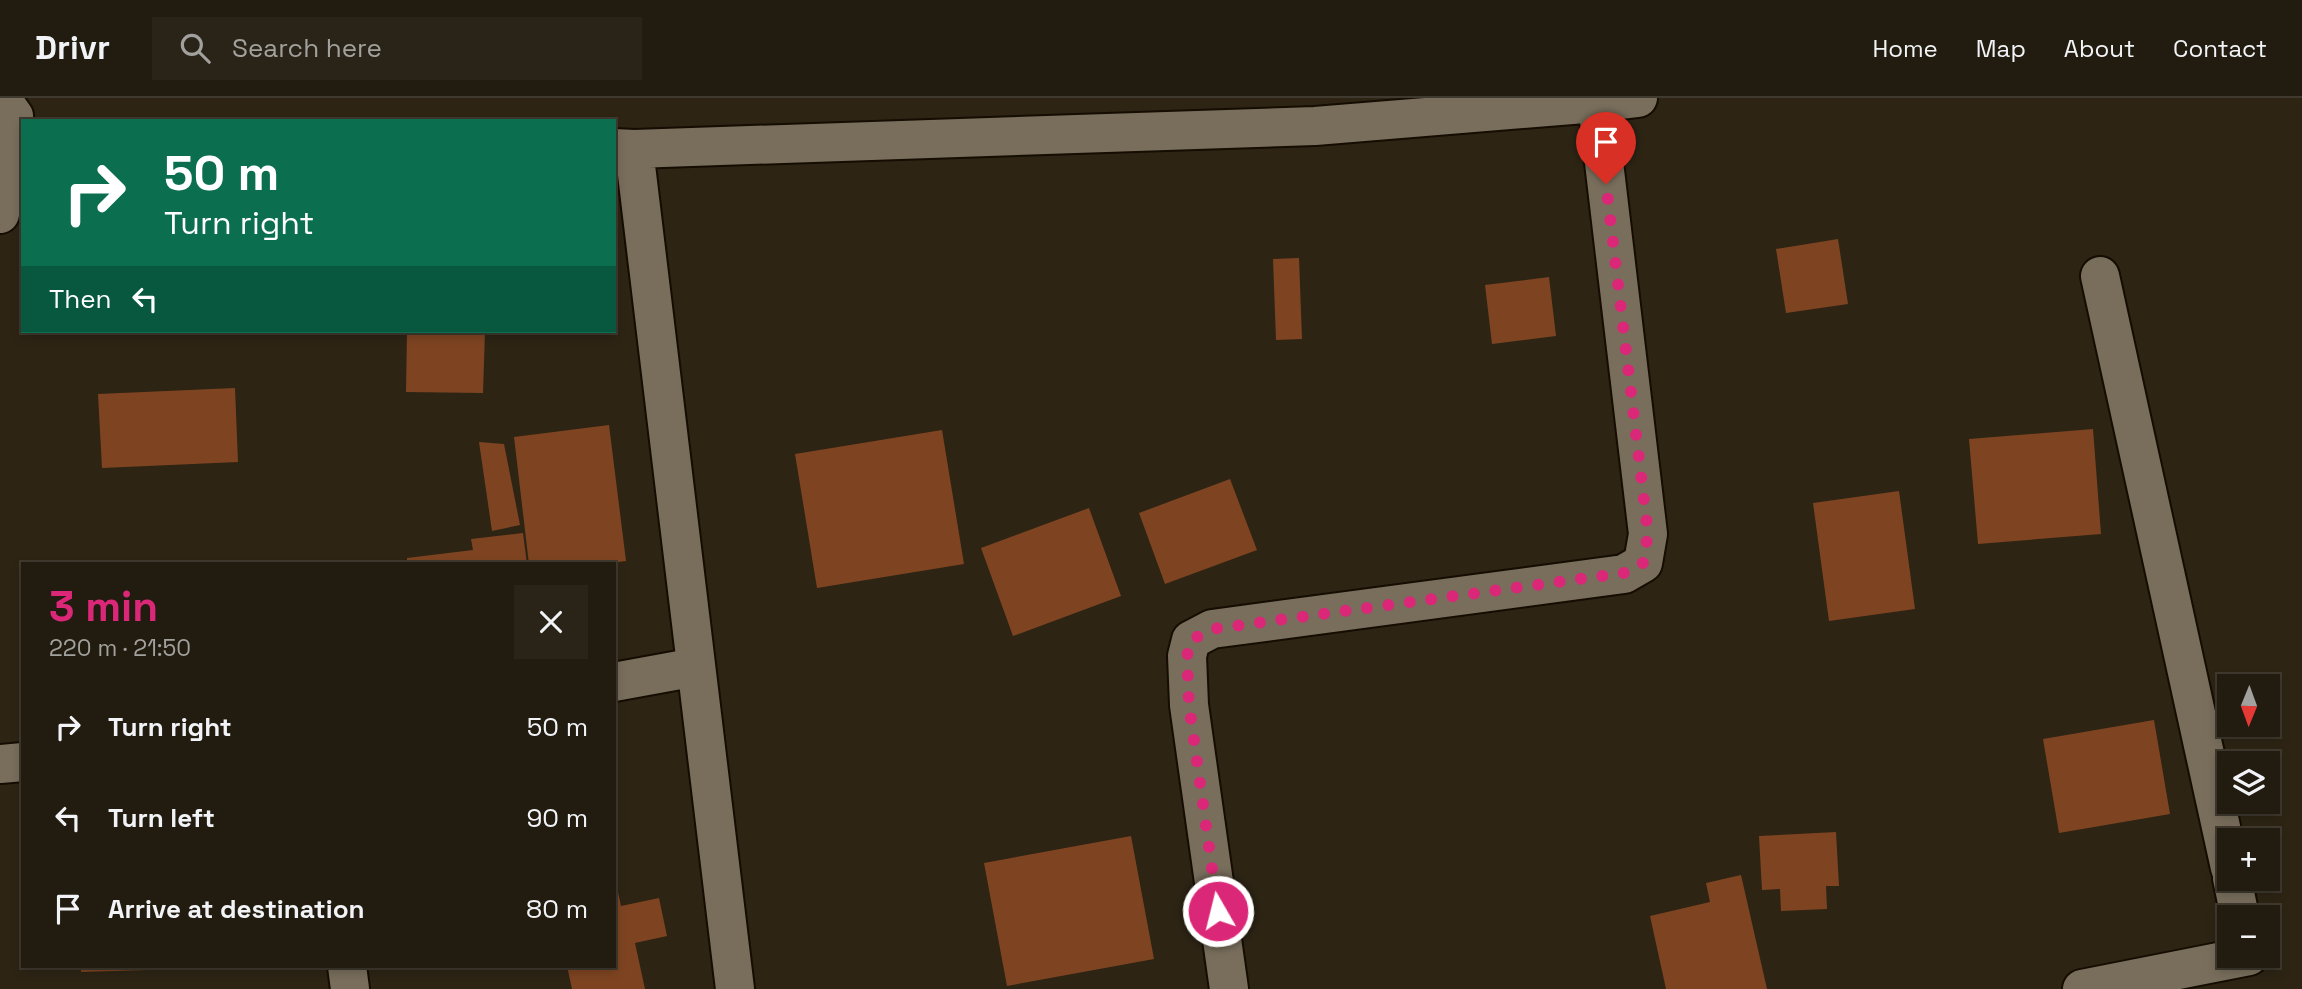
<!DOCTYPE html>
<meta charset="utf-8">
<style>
:root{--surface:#221b0f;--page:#2a2418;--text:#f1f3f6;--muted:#a2a19e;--line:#3f392f;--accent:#db2777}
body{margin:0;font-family:"Space Grotesk",sans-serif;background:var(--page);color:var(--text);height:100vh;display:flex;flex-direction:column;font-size:26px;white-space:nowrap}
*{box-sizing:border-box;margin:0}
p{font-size:23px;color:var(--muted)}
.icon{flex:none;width:38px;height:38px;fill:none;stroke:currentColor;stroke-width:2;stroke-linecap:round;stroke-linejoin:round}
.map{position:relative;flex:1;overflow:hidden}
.side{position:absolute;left:21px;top:464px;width:595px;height:406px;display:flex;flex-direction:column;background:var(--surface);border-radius:0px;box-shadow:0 4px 10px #0003,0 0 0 2px var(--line)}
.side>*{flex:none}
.hud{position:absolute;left:21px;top:21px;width:595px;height:214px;border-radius:0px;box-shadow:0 4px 10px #0003,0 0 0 2px var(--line);background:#0b6e4f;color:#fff;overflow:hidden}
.needle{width:46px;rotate:181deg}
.buttons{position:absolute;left:2217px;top:576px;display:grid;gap:14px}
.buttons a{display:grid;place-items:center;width:63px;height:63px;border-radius:0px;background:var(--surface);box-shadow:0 4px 10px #0003,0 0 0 2px var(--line);font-size:35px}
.pin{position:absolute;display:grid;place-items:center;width:60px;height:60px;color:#fff;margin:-72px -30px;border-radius:50% 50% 50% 0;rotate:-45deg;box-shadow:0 0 7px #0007}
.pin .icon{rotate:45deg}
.me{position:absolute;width:77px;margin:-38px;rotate:352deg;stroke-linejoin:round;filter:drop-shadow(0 0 5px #0008)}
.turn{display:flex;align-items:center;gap:24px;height:147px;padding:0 28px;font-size:32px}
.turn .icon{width:91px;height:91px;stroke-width:2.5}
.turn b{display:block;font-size:49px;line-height:60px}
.then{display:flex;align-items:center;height:66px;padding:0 28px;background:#0003;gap:14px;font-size:26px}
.round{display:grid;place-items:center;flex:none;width:74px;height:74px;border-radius:0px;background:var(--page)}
.summary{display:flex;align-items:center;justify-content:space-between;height:119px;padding:0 28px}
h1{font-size:42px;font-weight:700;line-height:52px;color:var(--accent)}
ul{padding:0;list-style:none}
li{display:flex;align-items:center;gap:21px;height:91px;padding:0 28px}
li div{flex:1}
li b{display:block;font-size:26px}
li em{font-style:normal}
header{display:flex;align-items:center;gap:42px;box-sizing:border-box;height:98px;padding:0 35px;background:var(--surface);border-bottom:2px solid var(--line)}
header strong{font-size:33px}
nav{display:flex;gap:38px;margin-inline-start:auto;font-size:24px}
.search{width:490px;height:63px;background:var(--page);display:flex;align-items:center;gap:18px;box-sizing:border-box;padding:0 24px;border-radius:0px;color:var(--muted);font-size:26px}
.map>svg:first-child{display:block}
.building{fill:#7e4421}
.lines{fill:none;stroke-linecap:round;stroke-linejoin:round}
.minor-casing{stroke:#150d01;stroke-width:42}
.minor{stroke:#796e5c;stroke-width:38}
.route{stroke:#db2777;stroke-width:12;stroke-dasharray:0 21.6}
</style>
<header>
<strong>Drivr</strong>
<div class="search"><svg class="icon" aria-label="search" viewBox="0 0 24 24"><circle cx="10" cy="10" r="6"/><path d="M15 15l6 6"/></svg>Search here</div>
<nav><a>Home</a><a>Map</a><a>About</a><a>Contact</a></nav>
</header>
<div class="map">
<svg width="2302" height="891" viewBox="0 0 2302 891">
<rect width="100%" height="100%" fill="#2d2414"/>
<path class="building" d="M1838 141 1848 206 1786 215 1776 151Z
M1299 160 1302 241 1276 242 1273 161Z
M1549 179 1556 238 1492 246 1485 187Z
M407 233H485L483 295 406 294Z
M235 290 238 364 102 370 98 296Z
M609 327 626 463 602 466H529L514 339Z
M2093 331 2101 436 1978 446 1969 341Z
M942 332 964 466 817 490 795 356Z
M479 344 504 346 520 427 492 433Z
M1230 381 1257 452 1165 486 1139 415Z
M1899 393 1915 511 1829 523 1813 405Z
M1089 410 1121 498 1013 538 981 450Z
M523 435 527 466H407V460L473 452 471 441Z
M2154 622 2170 716 2059 735 2043 641Z
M1836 734 1839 788H1826L1827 811 1781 813 1780 791 1762 792 1759 738Z
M1131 738 1154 861 1007 888 984 765Z
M1741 777 1767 891H1666L1650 818 1710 804 1706 785Z
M618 794 621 808 659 800 667 838 635 845 645 891H572L567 868H614V795Z
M81 868H148V872L81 874Z"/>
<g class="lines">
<g class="minor-casing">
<path id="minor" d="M614 50 634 51 1315 28 1597 5 1638 0
M634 51 735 891
M0 116 14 18 1 0
M2100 178 2230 770
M614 584 696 569
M0 666 23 664
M2232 780 2240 819
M347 868 350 891
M1229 891 1189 607 1187 558 1191 542 1212 531 1624 476 1643 465 1648 436 1597 5
M2082 891 2249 858"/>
</g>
<use href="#minor" class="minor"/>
</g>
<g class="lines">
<path class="route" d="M1218 813 1189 607 1187 558 1191 542 1212 531 1624 475 1643 465 1648 436 1606 86"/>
</g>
</svg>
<div class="buttons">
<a><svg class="needle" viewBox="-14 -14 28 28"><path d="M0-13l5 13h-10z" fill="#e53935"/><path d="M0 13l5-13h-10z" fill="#a2a19e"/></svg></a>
<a><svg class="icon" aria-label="layers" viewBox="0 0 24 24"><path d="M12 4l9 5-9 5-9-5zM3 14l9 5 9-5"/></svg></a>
<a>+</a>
<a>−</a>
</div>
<div class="pin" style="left:1606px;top:86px;background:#d93025"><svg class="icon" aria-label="arrive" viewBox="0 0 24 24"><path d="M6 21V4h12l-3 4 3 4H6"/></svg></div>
<svg class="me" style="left:1218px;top:813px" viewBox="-20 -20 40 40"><circle r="17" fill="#db2777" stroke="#fff" stroke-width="3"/><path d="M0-11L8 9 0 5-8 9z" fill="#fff"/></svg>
<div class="hud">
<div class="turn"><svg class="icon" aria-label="right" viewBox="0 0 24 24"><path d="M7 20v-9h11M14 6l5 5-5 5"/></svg><div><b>50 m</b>Turn right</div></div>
<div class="then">Then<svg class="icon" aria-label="left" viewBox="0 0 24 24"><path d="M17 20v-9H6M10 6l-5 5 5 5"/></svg></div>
</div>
<section class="side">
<div class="summary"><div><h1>3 min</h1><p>220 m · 21:50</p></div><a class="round"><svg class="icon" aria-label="close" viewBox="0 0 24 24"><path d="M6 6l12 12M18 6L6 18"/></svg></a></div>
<ul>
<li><svg class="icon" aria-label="right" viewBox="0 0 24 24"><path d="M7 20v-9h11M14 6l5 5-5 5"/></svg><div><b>Turn right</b></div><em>50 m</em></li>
<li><svg class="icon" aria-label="left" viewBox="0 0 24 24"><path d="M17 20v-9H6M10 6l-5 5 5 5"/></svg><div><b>Turn left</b></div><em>90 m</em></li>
<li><svg class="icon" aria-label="arrive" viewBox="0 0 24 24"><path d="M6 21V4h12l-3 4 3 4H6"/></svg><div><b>Arrive at destination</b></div><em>80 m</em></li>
</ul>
</section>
</div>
